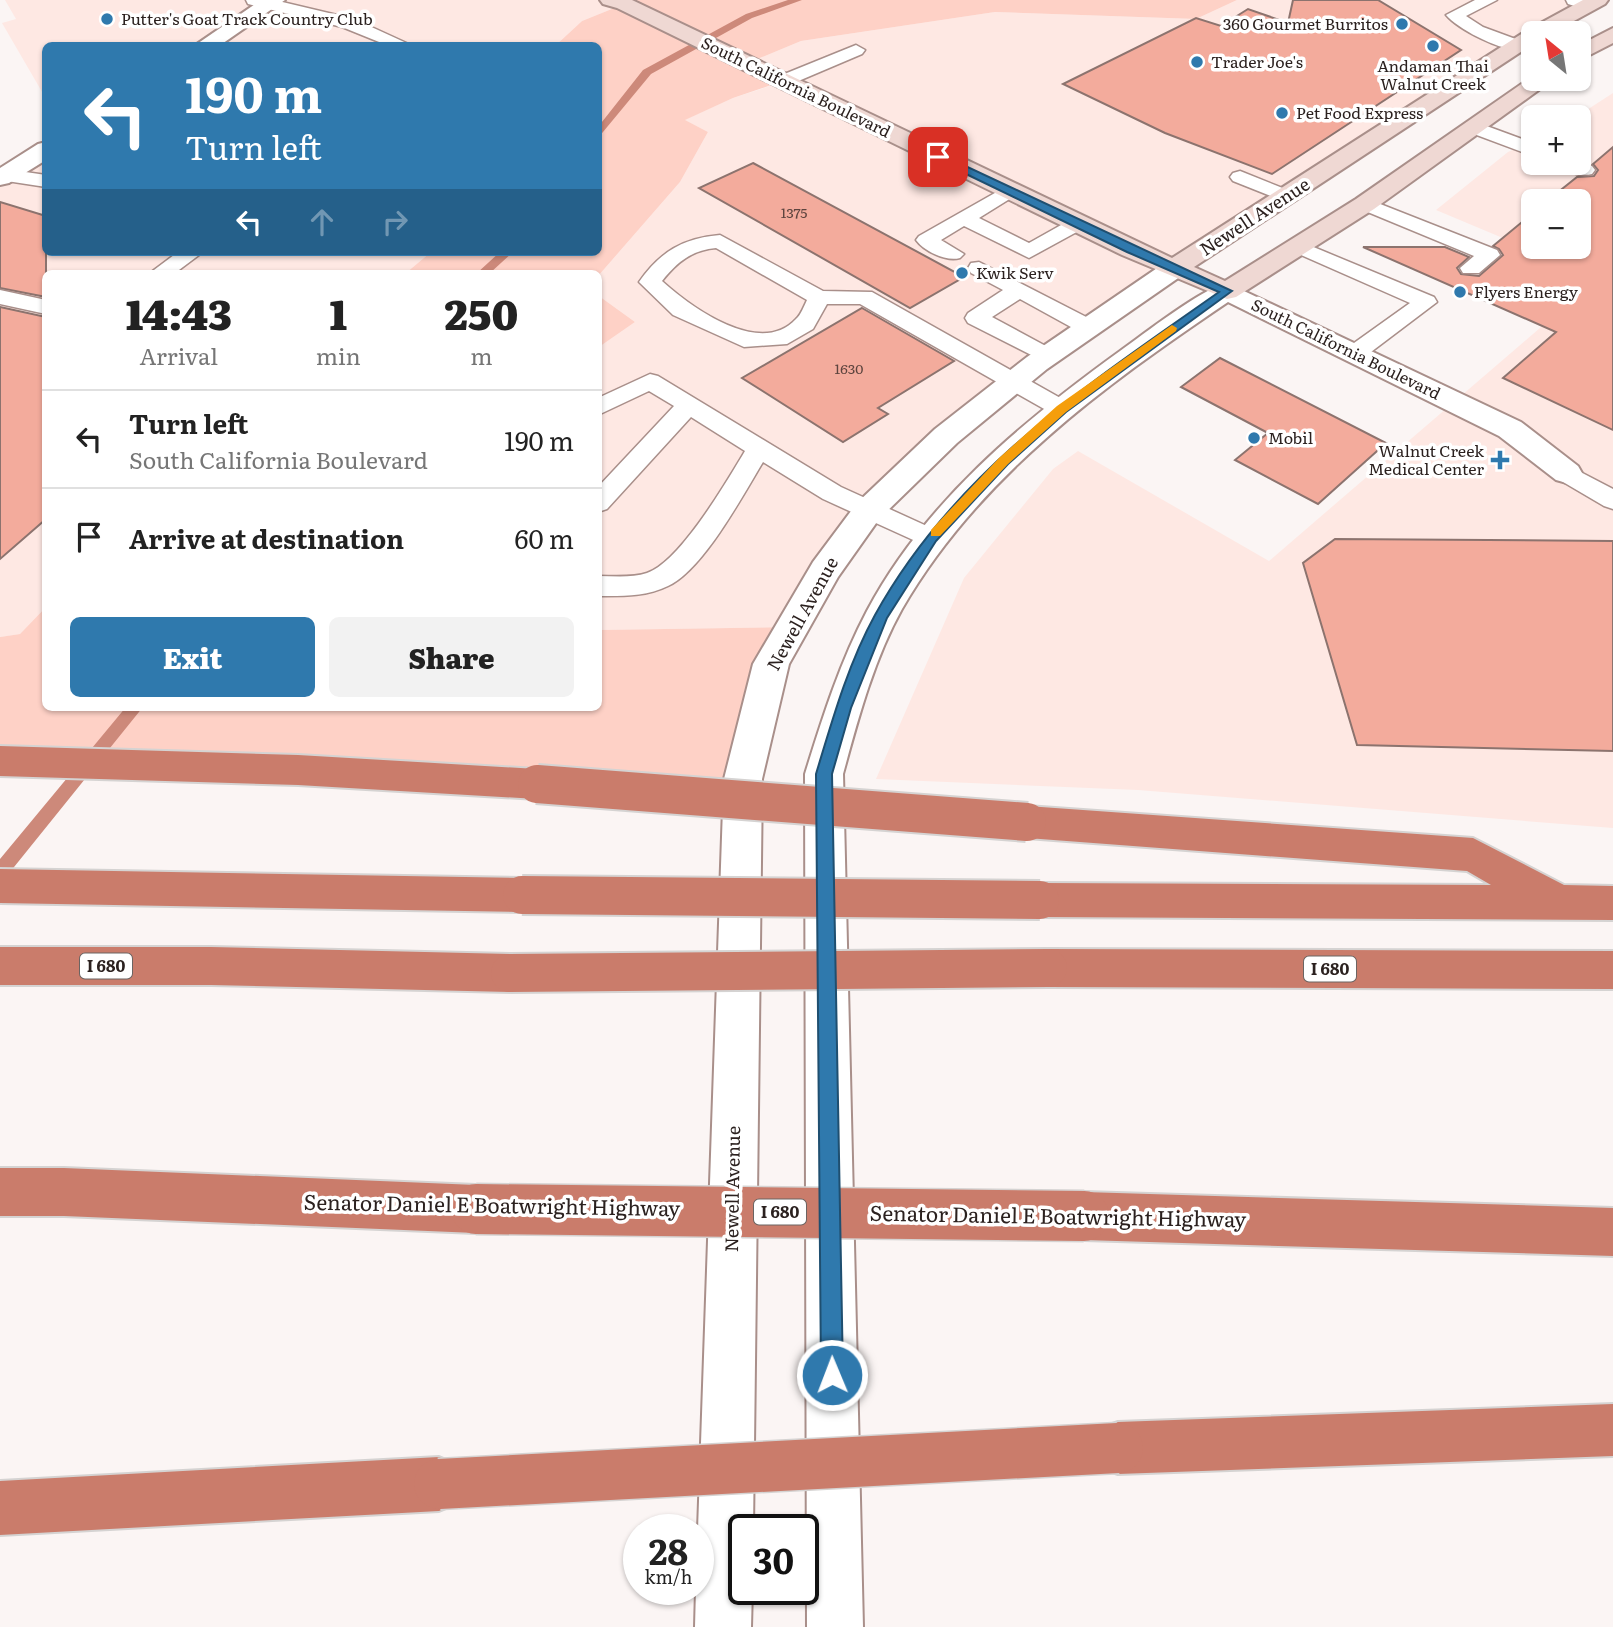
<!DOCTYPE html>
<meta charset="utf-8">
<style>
:root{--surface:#fff;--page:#f2f2f2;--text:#222;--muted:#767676;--line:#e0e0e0;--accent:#2f79ad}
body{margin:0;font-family:Literata,serif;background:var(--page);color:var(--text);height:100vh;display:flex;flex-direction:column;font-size:26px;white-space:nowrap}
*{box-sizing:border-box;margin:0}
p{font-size:23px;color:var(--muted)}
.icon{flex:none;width:38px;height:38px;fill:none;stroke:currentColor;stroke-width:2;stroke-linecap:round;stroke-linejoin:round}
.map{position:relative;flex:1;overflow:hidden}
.panel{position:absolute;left:42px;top:270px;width:560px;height:441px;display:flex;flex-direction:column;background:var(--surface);border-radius:10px;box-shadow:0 2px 5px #0004}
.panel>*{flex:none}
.guide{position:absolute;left:42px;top:42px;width:560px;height:214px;border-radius:10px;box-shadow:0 2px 5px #0004;background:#2f79ad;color:#fff;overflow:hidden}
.needle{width:46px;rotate:330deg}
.controls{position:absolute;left:1521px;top:21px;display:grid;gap:14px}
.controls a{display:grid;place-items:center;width:70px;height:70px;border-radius:10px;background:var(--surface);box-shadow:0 2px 5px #0004;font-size:35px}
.speed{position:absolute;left:623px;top:1514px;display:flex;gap:14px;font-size:35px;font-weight:700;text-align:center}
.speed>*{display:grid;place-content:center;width:91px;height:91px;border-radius:50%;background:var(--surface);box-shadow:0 2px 5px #0004;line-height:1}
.speed small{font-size:18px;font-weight:400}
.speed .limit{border:4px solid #111;border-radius:10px;background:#fff;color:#111}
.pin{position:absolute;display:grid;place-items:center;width:60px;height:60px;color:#fff;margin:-30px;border-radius:14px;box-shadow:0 4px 10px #0006}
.me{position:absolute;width:77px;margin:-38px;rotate:359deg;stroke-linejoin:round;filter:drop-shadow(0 0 5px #0008)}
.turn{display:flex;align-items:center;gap:24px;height:147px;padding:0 28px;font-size:32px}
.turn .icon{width:91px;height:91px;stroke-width:2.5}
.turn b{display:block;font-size:49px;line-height:60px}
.lanes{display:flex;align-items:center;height:66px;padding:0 28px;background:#0003;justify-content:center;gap:35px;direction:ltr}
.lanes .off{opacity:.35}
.eta{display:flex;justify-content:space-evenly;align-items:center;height:119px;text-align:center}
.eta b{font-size:42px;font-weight:800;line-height:49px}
.primary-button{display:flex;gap:14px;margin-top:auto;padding:14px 28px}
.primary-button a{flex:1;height:80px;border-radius:10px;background:var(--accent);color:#fff;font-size:28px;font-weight:800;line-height:80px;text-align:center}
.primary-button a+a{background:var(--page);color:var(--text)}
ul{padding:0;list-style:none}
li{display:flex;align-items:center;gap:21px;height:98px;padding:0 28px;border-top:2px solid var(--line)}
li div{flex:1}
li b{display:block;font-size:26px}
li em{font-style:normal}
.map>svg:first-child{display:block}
.built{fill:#fee8e3;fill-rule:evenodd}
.green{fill:#fed1c6}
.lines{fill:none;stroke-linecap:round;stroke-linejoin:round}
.stream{fill:#cd897a;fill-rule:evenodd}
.building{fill:#f3ab9c;stroke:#8c736e;stroke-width:2}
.lane-casing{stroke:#a98f8a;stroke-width:3}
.street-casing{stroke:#a98f8a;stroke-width:4}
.secondary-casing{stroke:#a98f8a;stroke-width:4}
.highway-casing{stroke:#d5d3d2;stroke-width:4}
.lane{fill:#fff;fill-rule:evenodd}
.street{fill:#fff;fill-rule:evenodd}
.secondary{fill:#efd8d3;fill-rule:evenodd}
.highway{fill:#ca7c6b;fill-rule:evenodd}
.highway-bridge-far1-casing{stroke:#d5d3d2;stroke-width:42;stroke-linecap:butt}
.highway-bridge-casing{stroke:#d5d3d2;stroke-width:53;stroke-linecap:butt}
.highway-bridge-far1{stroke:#ca7c6b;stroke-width:38}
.highway-bridge{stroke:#ca7c6b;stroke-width:50}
.route{fill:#2f79ad;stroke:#1f4f70;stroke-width:2}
.slow{fill:#f59e0b}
.poi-dot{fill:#2f79ad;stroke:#fff;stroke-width:2.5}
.labels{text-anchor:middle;stroke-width:7;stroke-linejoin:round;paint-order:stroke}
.number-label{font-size:14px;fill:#5d443e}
.far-poi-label{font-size:16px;fill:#2b211f;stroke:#fff;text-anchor:start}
.far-street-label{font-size:16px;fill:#2b211f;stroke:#fff}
.shield{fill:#fff;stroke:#6b6462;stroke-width:2}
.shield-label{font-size:16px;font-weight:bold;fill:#2b211f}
.street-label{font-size:18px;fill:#2b211f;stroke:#fff}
.near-street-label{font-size:21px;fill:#2b211f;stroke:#fff}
</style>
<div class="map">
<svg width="1613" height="1627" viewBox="0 0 1613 1627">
<rect width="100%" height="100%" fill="#fbf5f4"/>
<path class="built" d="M5 0H610L624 4 582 21 556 45 46 46 45 97 2 23 16 19Z
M1237 0H1598L1533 33 1138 291 868 511 793 627 599 630V347L635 322 599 296V275L680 182 708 132 684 120 733 98 782 82 748 63 801 41 995 12 1196 19Z
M1613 93V828L1138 790 876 779 964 578 1053 469 1078 451 1269 561 1598 278 1436 210 1508 152 1533 141V163H1578L1576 117ZM1533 201H1578V247H1533Z
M45 149 46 252H431L406 273H46L45 608 20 634 0 637V178Z"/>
<path class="green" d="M634 0H1237L1196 19 995 12 801 41 748 63 783 81 733 98 685 120 708 132 680 182 599 275 598 273H406L431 252H598V46L556 45 582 21Z
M599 296 635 322 599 347Z
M45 608 46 707H598L599 630 793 627 743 804 0 761V637L20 634Z"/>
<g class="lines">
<path class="stream" d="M788 0H802L752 18 651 74 598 138V127L643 70 746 14Z
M500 252H513L490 273H477Z
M126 707H143L6 877 0 880V859Z"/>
</g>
<path class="building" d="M1293 0H1378L1461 50 1272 174 1165 133 1063 84 1196 18 1221 26 1248 9 1288 23Z
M1613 147V430L1503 378 1556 332 1363 247H1445L1469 257 1457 268 1461 274 1479 276 1503 255 1499 249 1493 246 1533 213V247H1578V201H1547L1577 177 1594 176 1598 170 1593 164Z
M753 163 964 277 910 308 699 188Z
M0 202 46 216V297L0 288Z
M0 307 46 317V519L0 559Z
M862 308 954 361 878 408 888 414 843 442 742 378Z
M1220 358 1386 443 1318 504 1235 460 1268 433 1181 387Z
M1335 539 1613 541V751L1357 745 1303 563Z"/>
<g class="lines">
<g class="lane-casing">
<path id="lane" d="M246 0H274L354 19 413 46H389L342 27 248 4Z
M1475 0H1497L1466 16 1483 27 1521 41 1524 45 1521 49C1503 53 1458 29 1446 15Z
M1566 0H1589L1595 5 1587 10 1568 4Z
M856 45 865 50 862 54 789 85 783 86 774 81 777 77Z
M1473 121 1533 143V156L1466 131 1464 127 1466 123Z
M1578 161 1592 166 1595 170 1592 174C1581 177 1563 172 1556 163Z
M5 169 46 175V187L0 180V170Z
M1240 171 1295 193 1298 197 1295 201 1288 203 1233 181 1230 177 1233 173Z
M1009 185 1016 187 1019 191 1016 195 979 218 1029 243 1070 220H1084L1087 224 1084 228 1029 258 964 226 941 240 964 254 960 258C946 262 924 251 916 240L919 236Z
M1365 198 1497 250 1500 255 1479 273H1463L1460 268 1474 256 1358 208 1355 204 1358 200Z
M720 235 823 291 872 292 1071 404 1074 409 1071 414 1062 417 1053 414 860 304H827L813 329 787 344 744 347 673 315 639 282C660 252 683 238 720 235ZM716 248 807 300C804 306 801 315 796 319 760 358 691 307 662 281 677 262 692 250 716 248Z
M1299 241 1434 297 1437 302 1363 358H1347L1343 353 1347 348 1410 303 1292 251 1288 247 1292 243Z
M178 252H203L175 273H150Z
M979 262 1096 322 1099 327 1096 332H1080L1020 299 992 317 1055 351 1059 356 1055 361 1047 363 968 323 965 318 968 313 1003 290 971 273 968 268 971 263Z
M0 290 46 300V314L0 304Z
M650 374 658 376 841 487 940 532 944 538 940 544 931 547 922 544 823 499 763 462C743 495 703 570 668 586 646 597 622 596 598 596V576C614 576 632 578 647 573 680 562 727 481 745 451L691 417 607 509 598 512V487L674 406 649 391 598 415V398Z
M1567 465 1613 489V509L1604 506 1558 479 1554 473 1558 467Z"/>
</g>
<g class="street-casing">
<path id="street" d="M261 0H285L219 46H194Z
M46 142V160L9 183 0 185V168L38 144Z
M1175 260 1184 262 1188 268 1184 274 1047 369 957 443 879 519 838 577 789 664 762 779 753 1530H744V1589H752L751 1627H695L696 1589H698V1530L724 779 753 664 813 562 857 503 935 429 1027 357 1166 262Z
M1227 283 1521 422 1578 466 1582 473 1578 480 1567 483 1556 480 1499 436 1228 302C1105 385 978 477 902 609 874 659 858 719 843 774L863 1627H807L805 774C822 719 840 662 867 611 924 503 1023 421 1120 351 1144 334 1201 289 1227 283Z"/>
</g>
<g class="secondary-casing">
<path id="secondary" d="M600 0H632L1172 258 1526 31 1583 0H1608L1605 4 1552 33H1533V44L1194 267 1225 281 1356 199 1533 76V79H1554L1374 209 1236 297 1227 299 1122 255 617 8 603 4Z
M1613 28V43L1578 61V46Z"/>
</g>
<g class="highway-casing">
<path id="highway" d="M0 746 298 755 537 769 550 773 556 784 550 795 537 799 298 785 0 776Z
M1027 806 1473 838 1564 885 1613 886V920L1040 917 1026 912 1020 900 1026 888 1040 883 1491 885 1467 871 1027 838 1013 833 1008 822 1013 811Z
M0 869 522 878 536 883 542 895 536 907 522 912 0 903Z
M0 947H211L510 954 525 960 531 973 525 986 510 992 211 985H0Z
M1048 949 1613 951V989L1048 987 1033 981 1027 968 1033 955Z
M0 1168H64L476 1185 493 1192 500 1209 493 1226 476 1233 64 1216H0Z
M1084 1192 1613 1208V1256L1084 1240 1067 1233 1060 1216 1067 1199Z
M1613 1404V1456L1118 1474 1099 1467 1092 1448 1099 1429 1118 1422Z
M439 1457 458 1465 466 1484 458 1503 439 1511 0 1535V1481Z"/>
</g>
<use href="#lane" class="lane"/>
<use href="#street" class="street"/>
<use href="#secondary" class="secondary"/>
<use href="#highway" class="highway"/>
<g class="highway-bridge-far1-casing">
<path id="highway-bridge-far1" d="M537 784 1027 822
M522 895 1040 900
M510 973 1048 968"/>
</g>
<g class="highway-bridge-casing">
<path id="highway-bridge" d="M476 1209 1084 1216
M439 1484 1118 1448"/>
</g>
<use href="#highway-bridge-far1" class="highway-bridge-far1"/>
<use href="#highway-bridge" class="highway-bridge"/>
</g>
<path class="route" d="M935 155H942L1232 291 1066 412 1008 464 936 541 887 618 851 708 832 774 843 1375 839 1383 832 1386 824 1383 821 1375 816 774C832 721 848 664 875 615 955 470 1087 385 1219 292L1127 252 935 159Z"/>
<path class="slow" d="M1172 325 1177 328 1176 331 1066 412 1008 464 940 536H931V530L999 458 1057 406Z"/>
<g class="poi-dot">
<circle cx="107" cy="19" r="7"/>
<circle cx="1402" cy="24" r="7"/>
<circle cx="1433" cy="46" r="7"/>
<circle cx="1197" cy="62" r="7"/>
<circle cx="1282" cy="113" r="7"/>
<circle cx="962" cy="273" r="7"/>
<circle cx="1460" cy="292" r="7"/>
<circle cx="1254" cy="438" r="7"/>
<path d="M1496.5 449.5h7v7h7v7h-7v7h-7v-7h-7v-7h7z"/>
</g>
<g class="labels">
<g class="number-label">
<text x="794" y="218">1375</text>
<text x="849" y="374">1630</text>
</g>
<g class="far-poi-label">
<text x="121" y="25">Putter's Goat Track Country Club</text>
<text x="1388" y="30" text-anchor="end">360 Gourmet Burritos</text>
<text x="1211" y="68">Trader Joe's</text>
<text x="1433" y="72" text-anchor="middle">Andaman Thai<tspan x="1433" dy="18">Walnut Creek</tspan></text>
<text x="1296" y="119">Pet Food Express</text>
<text x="976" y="279">Kwik Serv</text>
<text x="1474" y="298">Flyers Energy</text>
<text x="1268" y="444">Mobil</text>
<text x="1484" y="457" text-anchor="end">Walnut Creek<tspan x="1484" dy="18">Medical Center</tspan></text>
</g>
<g class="far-street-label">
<text transform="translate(796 87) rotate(26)" y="6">South California Boulevard</text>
<text transform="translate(1346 349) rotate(26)" y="6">South California Boulevard</text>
</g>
<g class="shield">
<rect x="80" y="953.5" width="52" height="25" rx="5"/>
<rect x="1304" y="956.5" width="52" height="25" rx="5"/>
<rect x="754" y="1199.5" width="52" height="25" rx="5"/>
</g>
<g class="shield-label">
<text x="106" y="972">I 680</text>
<text x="1330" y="975">I 680</text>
<text x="780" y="1218">I 680</text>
</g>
<g class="street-label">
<text transform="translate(1255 217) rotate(-33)" y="6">Newell Avenue</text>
<text transform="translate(803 614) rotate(-61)" y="6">Newell Avenue</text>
<text transform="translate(733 1189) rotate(-89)" y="6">Newell Avenue</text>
</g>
<g class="near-street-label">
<text transform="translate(492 1206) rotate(1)" y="7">Senator Daniel E Boatwright Highway</text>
<text transform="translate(1058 1217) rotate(1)" y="7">Senator Daniel E Boatwright Highway</text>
</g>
</g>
</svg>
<div class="controls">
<a><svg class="needle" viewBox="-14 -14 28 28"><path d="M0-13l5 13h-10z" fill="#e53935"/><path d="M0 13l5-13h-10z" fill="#767676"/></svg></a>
<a>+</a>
<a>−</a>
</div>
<div class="speed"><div>28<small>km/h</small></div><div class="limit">30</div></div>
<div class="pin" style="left:938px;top:157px;background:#d93025"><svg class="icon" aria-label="arrive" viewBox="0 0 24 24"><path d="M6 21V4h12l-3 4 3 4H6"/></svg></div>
<svg class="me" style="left:832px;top:1375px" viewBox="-20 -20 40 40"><circle r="17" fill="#2f79ad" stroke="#fff" stroke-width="3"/><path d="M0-11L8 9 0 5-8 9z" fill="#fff"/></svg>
<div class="guide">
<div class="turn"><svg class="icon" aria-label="left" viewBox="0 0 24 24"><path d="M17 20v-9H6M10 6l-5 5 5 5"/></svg><div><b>190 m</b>Turn left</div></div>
<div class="lanes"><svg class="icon" aria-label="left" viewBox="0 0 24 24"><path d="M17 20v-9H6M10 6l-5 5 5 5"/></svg><svg class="icon off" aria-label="ahead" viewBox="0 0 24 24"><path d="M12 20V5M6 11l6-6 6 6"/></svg><svg class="icon off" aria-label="right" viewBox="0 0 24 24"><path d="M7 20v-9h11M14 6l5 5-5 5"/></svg></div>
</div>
<section class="panel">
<div class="eta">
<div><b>14:43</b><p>Arrival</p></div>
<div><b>1</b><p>min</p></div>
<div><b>250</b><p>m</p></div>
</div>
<ul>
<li><svg class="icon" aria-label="left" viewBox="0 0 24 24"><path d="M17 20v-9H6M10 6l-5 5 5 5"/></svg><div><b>Turn left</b><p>South California Boulevard</p></div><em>190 m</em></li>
<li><svg class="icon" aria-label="arrive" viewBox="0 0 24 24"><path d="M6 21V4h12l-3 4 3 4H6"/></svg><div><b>Arrive at destination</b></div><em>60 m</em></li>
</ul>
<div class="primary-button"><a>Exit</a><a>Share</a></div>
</section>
</div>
